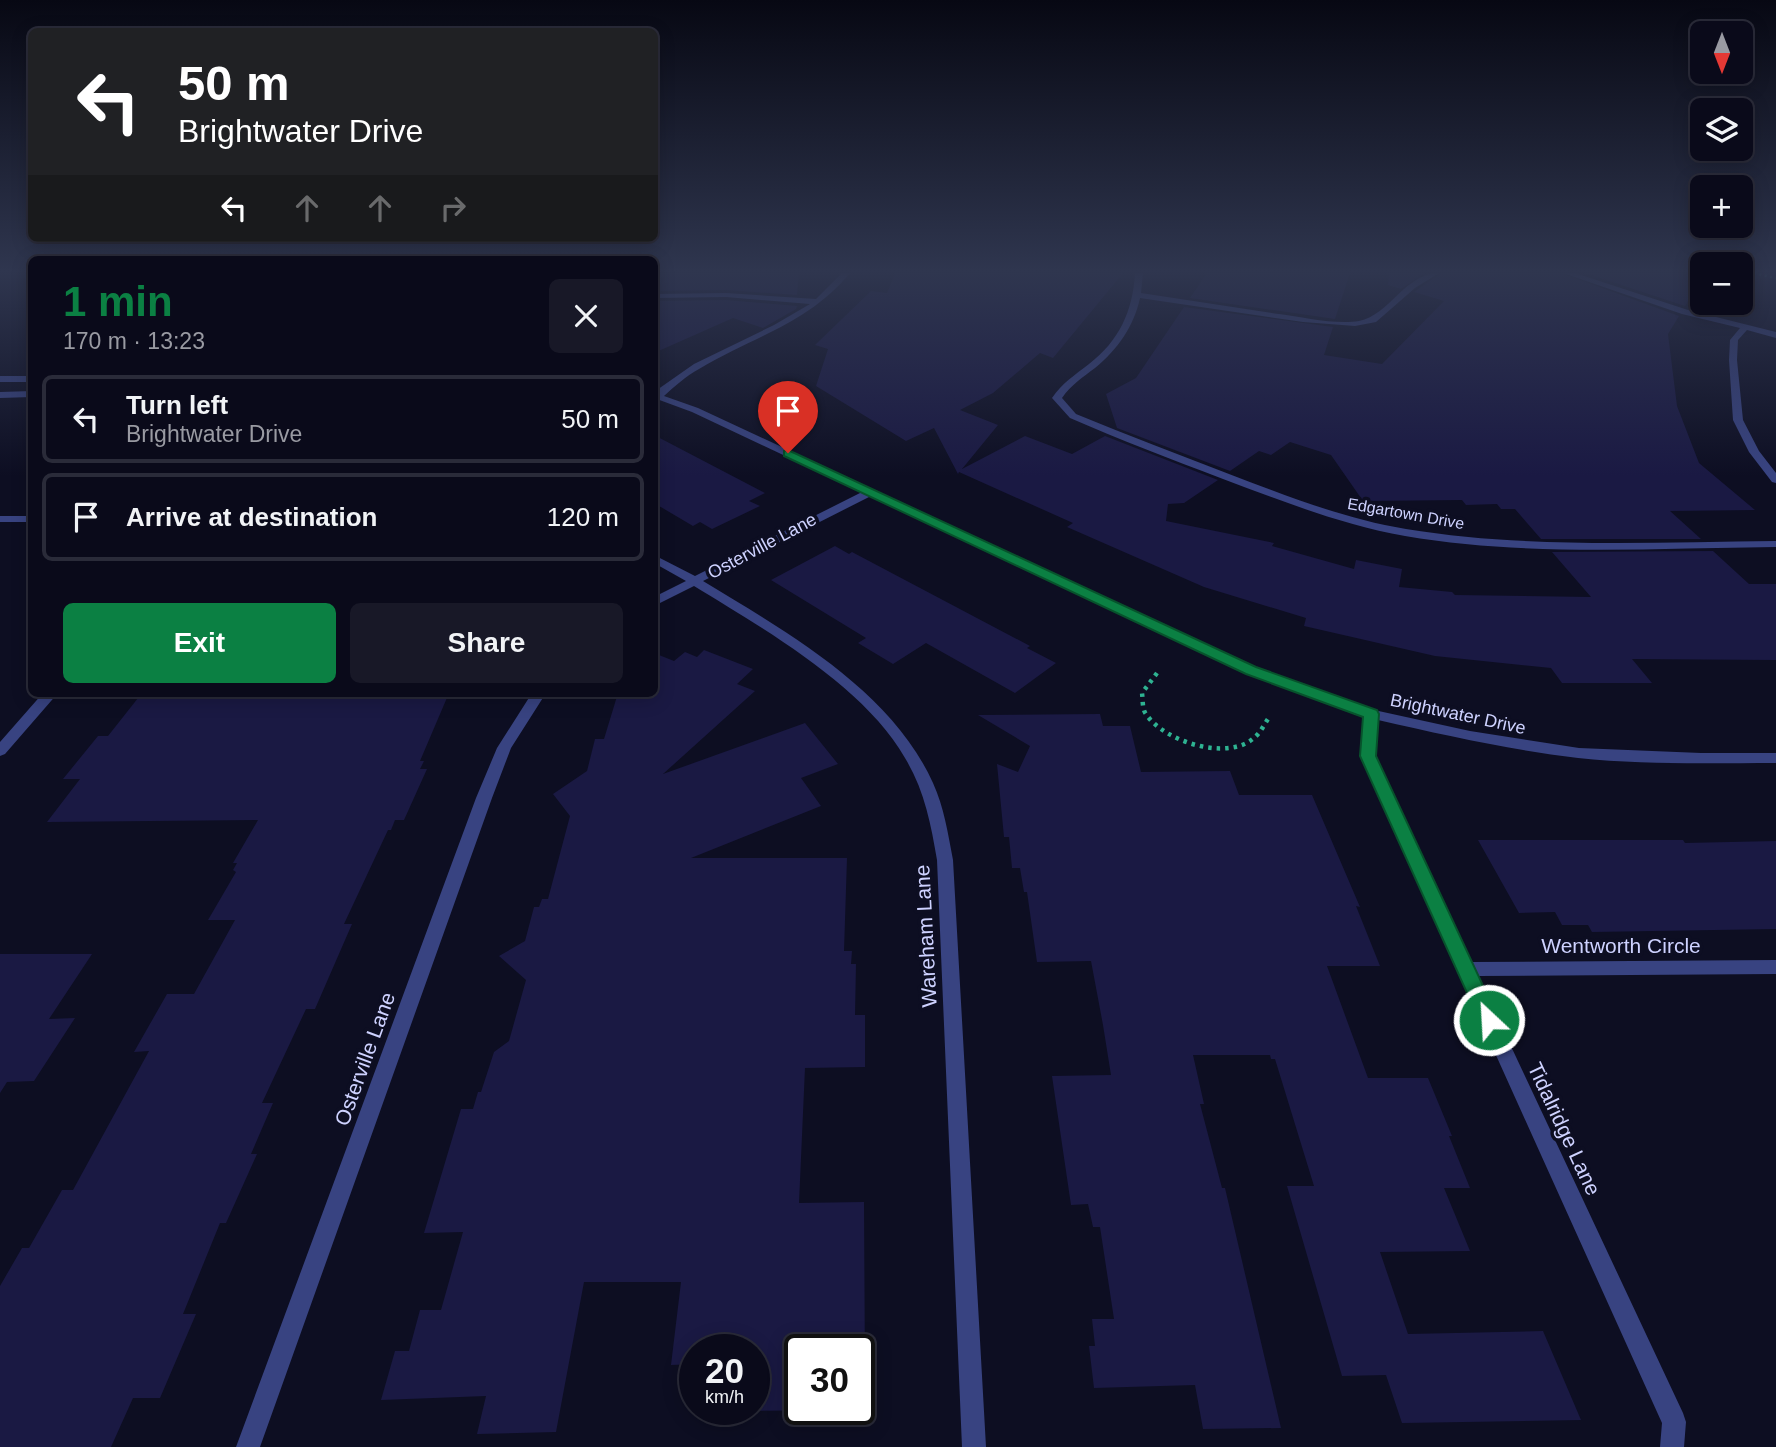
<!DOCTYPE html>
<meta charset="utf-8">
<style>
:root{--surface:#0a0a1a;--page:#181827;--text:#f1f3f6;--muted:#999aa2;--line:#2a2b39;--accent:#0b8043}
body{margin:0;font-family:Arial,sans-serif;background:var(--page);color:var(--text);height:100vh;display:flex;flex-direction:column;font-size:26px;white-space:nowrap}
*{box-sizing:border-box;margin:0}
p{font-size:23px;color:var(--muted)}
.icon{flex:none;width:38px;height:38px;fill:none;stroke:currentColor;stroke-width:2;stroke-linecap:round;stroke-linejoin:round}
.map{position:relative;flex:1;overflow:hidden}
.details{position:absolute;left:28px;top:256px;width:630px;height:441px;display:flex;flex-direction:column;background:var(--surface);border-radius:10px;box-shadow:0 4px 18px #0003,0 0 0 2px var(--line)}
.details>*{flex:none}
.banner{position:absolute;left:28px;top:28px;width:630px;height:214px;border-radius:10px;box-shadow:0 4px 18px #0003,0 0 0 2px var(--line);background:#202124;color:#fff;overflow:hidden}
.needle{width:46px;rotate:180deg}
.buttons{position:absolute;left:1690px;top:21px;display:grid;gap:14px}
.buttons a{display:grid;place-items:center;width:63px;height:63px;border-radius:10px;background:var(--surface);box-shadow:0 4px 18px #0003,0 0 0 2px var(--line);font-size:35px}
.speed{position:absolute;left:679px;top:1334px;display:flex;gap:14px;font-size:35px;font-weight:700;text-align:center}
.speed>*{display:grid;place-content:center;width:91px;height:91px;border-radius:50%;background:var(--surface);box-shadow:0 4px 18px #0003,0 0 0 2px var(--line);line-height:1}
.speed small{font-size:18px;font-weight:400}
.speed .limit{border:4px solid #111;border-radius:10px;background:#fff;color:#111}
.pin{position:absolute;display:grid;place-items:center;width:60px;height:60px;color:#fff;margin:-72px -30px;border-radius:50% 50% 50% 0;rotate:-45deg;box-shadow:0 0 7px #0007}
.pin .icon{rotate:45deg}
.me{position:absolute;width:77px;margin:-38px;rotate:335deg;stroke-linejoin:round;filter:drop-shadow(0 0 5px #0008)}
.turn{display:flex;align-items:center;gap:24px;height:147px;padding:0 35px;font-size:32px}
.turn .icon{width:91px;height:91px;stroke-width:2.5}
.turn b{display:block;font-size:49px;line-height:60px}
.lanes{display:flex;align-items:center;height:66px;padding:0 35px;background:#0003;justify-content:center;gap:35px;direction:ltr}
.lanes .off{opacity:.35}
.round{display:grid;place-items:center;flex:none;width:74px;height:74px;border-radius:10px;background:var(--page)}
.summary{display:flex;align-items:center;justify-content:space-between;height:119px;padding:0 35px}
h1{font-size:42px;font-weight:700;line-height:52px;color:var(--accent)}
.primary-button{display:flex;gap:14px;margin-top:auto;padding:14px 35px}
.primary-button a{flex:1;height:80px;border-radius:10px;background:var(--accent);color:#fff;font-size:28px;font-weight:700;line-height:80px;text-align:center}
.primary-button a+a{background:var(--page);color:var(--text)}
ul{padding:0;list-style:none}
li{display:flex;align-items:center;gap:21px;height:88px;margin:0 14px 10px;padding:0 21px;border:4px solid var(--line);border-radius:10px}
li div{flex:1}
li b{display:block;font-size:26px}
li em{font-style:normal}
.map>svg:first-child{display:block}
.building{fill:#1a1943}
.lines{fill:none;stroke-linecap:round;stroke-linejoin:round}
.path-far1{stroke:#2eb392;stroke-width:2.5;stroke-dasharray:2 3.5;stroke-linecap:butt}
.path{stroke:#2eb392;stroke-width:4.5;stroke-dasharray:3.5 5;stroke-linecap:butt}
.minor{fill:#384381;fill-rule:evenodd}
.route{fill:#0b8043;stroke:#07532c;stroke-width:2}
.labels{text-anchor:middle;stroke-width:7;stroke-linejoin:round;paint-order:stroke}
.far-street-label{font-size:16px;fill:#ced2ff;stroke:#0d0e22}
.street-label{font-size:18px;fill:#ced2ff;stroke:#0d0e22}
.near-street-label{font-size:21px;fill:#ced2ff;stroke:#0d0e22}
</style>
<div class="map">
<svg width="1776" height="1447" viewBox="0 0 1776 1447">
<rect width="100%" height="100%" fill="#0d0e22"/>
<path class="building" d="M654 273H799L797 295 726 290 654 291Z
M895 273H1123L1053 358 1040 353 993 393 960 410 998 425 962 469 1025 436 1072 454 1105 436 1218 480 1184 503 1168 504 1166 521 1274 543 1272 546 1354 569 1356 560 1402 569 1399 587 1452 592 1455 595 1591 597 1552 552 1713 551 1749 584H1776V660L1632 659 1652 683H1562L1551 668 1435 656 1304 626 1306 618 1204 587 1067 527 1073 523 959 472 958 474 934 428 906 441 816 386 828 349 815 345 871 291 887 293Z
M1207 273H1350L1335 319 1190 298Z
M1389 273H1424L1401 289 1388 285Z
M1441 273H1561L1679 316 1668 334 1677 406 1699 463 1755 510 1670 511 1701 539H1541L1515 509H1501L1497 504 1466 505 1462 500 1363 501 1331 455 1290 442 1271 455 1259 451 1230 471 1117 428 1106 394 1136 378 1184 307 1333 327 1324 355 1382 364 1444 301 1414 292Z
M1585 273H1703V276L1685 306Z
M726 300 797 306 796 309 763 328 733 318 654 353V301Z
M654 435 765 493 749 501 760 506 712 529 700 522 693 526 654 503Z
M835 546 849 554 852 552 1030 646 1027 648 1056 663 1015 693 926 643 893 664 858 643 866 638 771 580Z
M704 650 753 669 737 684 755 691 663 774 805 723 838 764 801 778 821 806 691 858H847L844 951H852L851 964H856L855 1015H865V1067L805 1068 799 1203 864 1202 865 1375H859V1349H800V1409L857 1410 710 1411V1409H754V1349H695V1364L671 1365 681 1282H584L556 1432 477 1434 486 1396 381 1400 395 1351H409L420 1310H441L463 1232 424 1233 461 1109H473L478 1092H481L494 1052 509 1041 526 980 499 956 525 941 534 907H539L542 899H548L570 816 553 794 587 771 595 739H604L618 693H654V653L674 661 685 652 697 657Z
M142 693H449L420 761H424L420 769H427L404 820H395L391 830H388L344 924H352L315 1009H306L262 1103H273L251 1154H257L226 1223H220L183 1314H196L160 1398H133L111 1447H0V1286L22 1248H29L62 1190H73L149 1051 134 1052 167 994H194L235 920H208L236 872 233 870 237 863H233L258 820 47 822 80 779H63L98 736H108Z
M1100 714 1103 726H1130L1141 772 1230 771 1239 795H1312L1360 907 1356 906 1380 966H1327L1368 1078H1428L1452 1136H1449L1470 1188H1444L1470 1251 1380 1252 1408 1334 1543 1331 1581 1420 1402 1423 1386 1375 1342 1376 1287 1186H1314L1275 1059H1271L1270 1055H1193L1204 1104H1200L1222 1188H1225L1281 1428 1203 1429 1195 1385 1094 1388 1089 1346H1095L1092 1319H1114L1100 1227H1093L1088 1204 1071 1205 1052 1076 1111 1075 1103 1025 1091 961 1037 962 1027 892H1024L1020 868H1012L1009 837H1004L997 764 1018 772 1030 746 978 715Z
M1478 840H1683L1685 843 1776 841V929L1592 932 1588 925H1562L1555 912 1519 913Z
M0 954H92L49 1019 75 1018 34 1081 7 1082 0 1093Z"/>
<g class="lines">
<path class="path-far1" d="M1754 273 1776 278
M1741 280 1753 273"/>
<path class="path" d="M1157 673 1142 693C1143 700 1142 709 1146 714 1164 742 1229 762 1255 737 1260 733 1264 725 1268 719"/>
<path class="minor" d="M842 273H850C809 323 753 337 699 369 686 376 675 386 664 396L698 408 1256 667 1374 710 1470 731 1579 748 1701 753H1776V763C1712 763 1642 765 1578 758 1510 750 1444 735 1378 720L1375 756 1471 962 1776 960V974L1478 976 1683 1413 1686 1422 1684 1447H1660L1662 1423 1361 756 1364 716 1246 673 871 496 703 581C787 632 891 690 933 783 944 807 948 834 953 860L986 1447H962L937 860C931 824 924 789 905 758 864 686 764 629 694 586L654 606V597L686 581 654 563V555L695 576 862 492 692 412 654 398V392L694 364 774 325 810 304 726 297 654 298V294L726 293 816 299Z
M1135 273H1143L1141 293C1187 300 1233 307 1279 314 1302 317 1336 325 1359 321 1390 315 1405 273 1439 273L1415 288 1376 322 1355 326 1303 322 1140 298C1134 326 1118 349 1095 368 1083 377 1071 385 1062 398L1076 414C1127 435 1178 454 1229 474 1287 496 1345 519 1406 529 1528 549 1653 542 1776 541V547C1652 548 1527 557 1405 536 1342 525 1282 501 1223 479 1171 459 1120 440 1070 418L1052 398C1062 383 1075 375 1089 364 1119 341 1133 311 1135 273Z
M1563 273H1575L1688 310 1776 332V338L1747 330 1738 340 1737 360 1743 420 1759 451 1776 473V483L1772 482 1749 452 1733 420 1729 360 1730 340 1740 328 1682 314Z
M0 376H32V382H0Z
M32 391V397L0 398V392Z
M0 516H32V522H0Z
M43 693H58L5 754 0 756V742Z
M532 693H546L511 748 492 798 260 1447H236L476 798 497 748Z"/>
</g>
<linearGradient id="sky" x2="0" y2="1"><stop stop-color="#070813"/><stop offset="0.57" stop-color="#2f364f"/><stop offset="1" stop-color="#2f364f" stop-opacity="0"/></linearGradient>
<rect width="1776" height="476" fill="url(#sky)"/>
<path class="route" d="M788 450 1256 667 1377 710 1379 714 1376 756 1499 1020 1496 1026 1489 1028 1482 1026 1360 756 1363 717 1246 674 784 456V451Z"/>
<g class="labels">
<g class="far-street-label">
<text transform="translate(1406 513) rotate(10)" y="6">Edgartown Drive</text>
</g>
<g class="street-label">
<text transform="translate(762 546) rotate(-28)" y="6">Osterville Lane</text>
<text transform="translate(1458 714) rotate(12)" y="6">Brightwater Drive</text>
</g>
<g class="near-street-label">
<text transform="translate(926 936) rotate(-93)" y="7">Wareham Lane</text>
<text x="1621" y="953">Wentworth Circle</text>
<text transform="translate(365 1059) rotate(-70)" y="7">Osterville Lane</text>
<text transform="translate(1564 1129) rotate(65)" y="7">Tidalridge Lane</text>
</g>
</g>
</svg>
<div class="buttons">
<a><svg class="needle" viewBox="-14 -14 28 28"><path d="M0-13l5 13h-10z" fill="#e53935"/><path d="M0 13l5-13h-10z" fill="#999aa2"/></svg></a>
<a><svg class="icon" aria-label="layers" viewBox="0 0 24 24"><path d="M12 4l9 5-9 5-9-5zM3 14l9 5 9-5"/></svg></a>
<a>+</a>
<a>−</a>
</div>
<div class="speed"><div>20<small>km/h</small></div><div class="limit">30</div></div>
<div class="pin" style="left:788px;top:453px;background:#d93025"><svg class="icon" aria-label="arrive" viewBox="0 0 24 24"><path d="M6 21V4h12l-3 4 3 4H6"/></svg></div>
<svg class="me" style="left:1489px;top:1020px" viewBox="-20 -20 40 40"><circle r="17" fill="#0b8043" stroke="#fff" stroke-width="3"/><path d="M0-11L8 9 0 5-8 9z" fill="#fff"/></svg>
<div class="banner">
<div class="turn"><svg class="icon" aria-label="left" viewBox="0 0 24 24"><path d="M17 20v-9H6M10 6l-5 5 5 5"/></svg><div><b>50 m</b>Brightwater Drive</div></div>
<div class="lanes"><svg class="icon" aria-label="left" viewBox="0 0 24 24"><path d="M17 20v-9H6M10 6l-5 5 5 5"/></svg><svg class="icon off" aria-label="ahead" viewBox="0 0 24 24"><path d="M12 20V5M6 11l6-6 6 6"/></svg><svg class="icon off" aria-label="ahead" viewBox="0 0 24 24"><path d="M12 20V5M6 11l6-6 6 6"/></svg><svg class="icon off" aria-label="right" viewBox="0 0 24 24"><path d="M7 20v-9h11M14 6l5 5-5 5"/></svg></div>
</div>
<section class="details">
<div class="summary"><div><h1>1 min</h1><p>170 m · 13:23</p></div><a class="round"><svg class="icon" aria-label="close" viewBox="0 0 24 24"><path d="M6 6l12 12M18 6L6 18"/></svg></a></div>
<ul>
<li><svg class="icon" aria-label="left" viewBox="0 0 24 24"><path d="M17 20v-9H6M10 6l-5 5 5 5"/></svg><div><b>Turn left</b><p>Brightwater Drive</p></div><em>50 m</em></li>
<li><svg class="icon" aria-label="arrive" viewBox="0 0 24 24"><path d="M6 21V4h12l-3 4 3 4H6"/></svg><div><b>Arrive at destination</b></div><em>120 m</em></li>
</ul>
<div class="primary-button"><a>Exit</a><a>Share</a></div>
</section>
</div>
